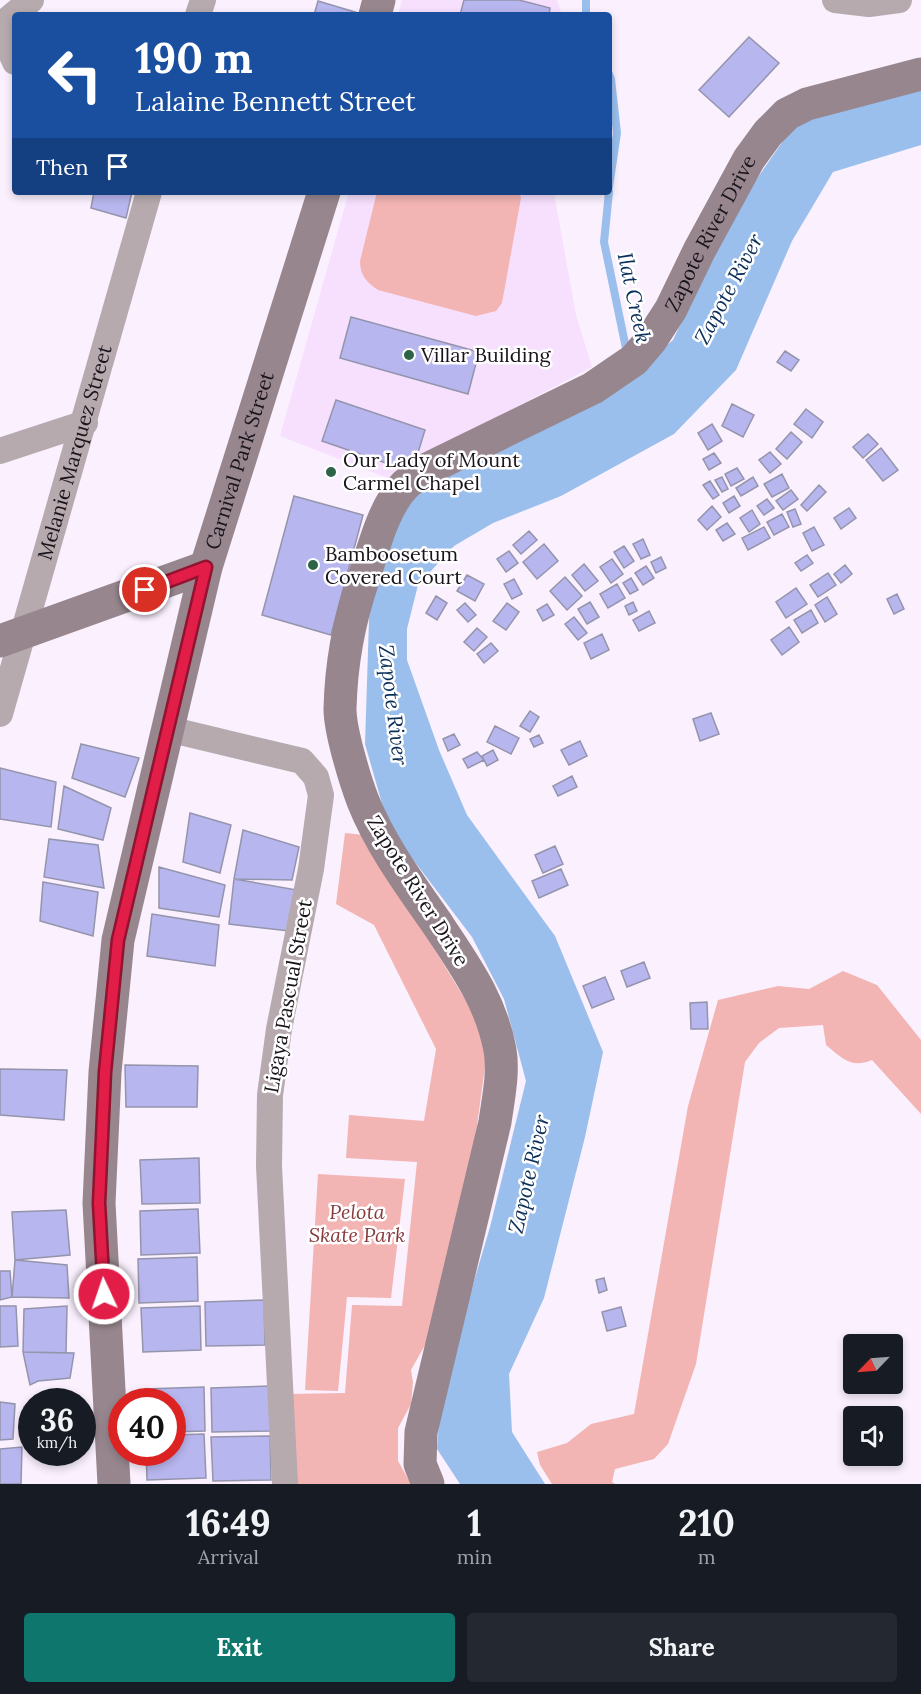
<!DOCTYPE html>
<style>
:root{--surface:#171b24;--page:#242831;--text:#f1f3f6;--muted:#9ea1a6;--accent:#0f766e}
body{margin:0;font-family:Lora,serif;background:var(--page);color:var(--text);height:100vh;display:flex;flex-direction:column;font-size:22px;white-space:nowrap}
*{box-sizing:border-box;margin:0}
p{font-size:20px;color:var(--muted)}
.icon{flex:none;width:33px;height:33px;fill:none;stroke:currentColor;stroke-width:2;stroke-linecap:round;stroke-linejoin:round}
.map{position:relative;height:1484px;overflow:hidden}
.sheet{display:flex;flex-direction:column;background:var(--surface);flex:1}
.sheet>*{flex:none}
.guide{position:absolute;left:12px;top:12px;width:600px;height:183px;border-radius:6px;box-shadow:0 3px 9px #0003;background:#1a4fa0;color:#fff;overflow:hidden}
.needle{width:39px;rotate:245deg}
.tools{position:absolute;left:843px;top:1334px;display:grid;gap:12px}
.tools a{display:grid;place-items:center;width:60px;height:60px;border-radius:6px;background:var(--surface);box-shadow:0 3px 9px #0003;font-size:30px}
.speed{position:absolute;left:18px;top:1388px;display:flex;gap:12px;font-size:30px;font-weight:700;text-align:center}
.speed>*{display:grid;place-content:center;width:78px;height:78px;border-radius:50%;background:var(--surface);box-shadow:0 3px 9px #0003;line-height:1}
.speed small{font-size:15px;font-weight:400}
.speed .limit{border:9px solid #d22;background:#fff;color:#111}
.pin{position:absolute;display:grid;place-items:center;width:51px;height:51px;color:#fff;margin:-26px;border:3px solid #fff;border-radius:50%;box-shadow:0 2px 6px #0007}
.me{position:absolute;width:66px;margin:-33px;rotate:357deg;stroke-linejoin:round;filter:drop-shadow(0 0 4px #0008)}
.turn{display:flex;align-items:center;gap:21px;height:126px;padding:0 24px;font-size:27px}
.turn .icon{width:78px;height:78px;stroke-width:2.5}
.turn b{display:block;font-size:42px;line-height:51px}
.then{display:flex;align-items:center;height:57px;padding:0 24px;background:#0003;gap:12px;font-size:22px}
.eta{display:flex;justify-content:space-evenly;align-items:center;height:102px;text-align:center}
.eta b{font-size:36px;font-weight:700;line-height:42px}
.primary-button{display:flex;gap:12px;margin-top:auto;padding:12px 24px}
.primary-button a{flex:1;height:69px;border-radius:6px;background:var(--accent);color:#fff;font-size:24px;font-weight:700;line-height:69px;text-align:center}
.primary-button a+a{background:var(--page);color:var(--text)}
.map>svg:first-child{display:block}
.built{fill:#f6e0fd}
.green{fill:#f3b5b4}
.water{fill:#9abfed}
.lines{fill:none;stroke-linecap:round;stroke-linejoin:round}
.stream{stroke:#9abfed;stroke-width:8}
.building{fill:#b8b6ee;stroke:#9494ac;stroke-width:1.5}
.street{stroke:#b6aaaf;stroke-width:26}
.secondary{stroke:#97868e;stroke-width:33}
.route-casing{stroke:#92132f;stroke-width:15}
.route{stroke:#e11d48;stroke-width:10}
.poi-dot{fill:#2d6349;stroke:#fff;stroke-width:2}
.labels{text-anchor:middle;stroke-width:5;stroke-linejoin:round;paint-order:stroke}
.street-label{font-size:20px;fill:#19131b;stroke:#fff}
.poi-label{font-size:20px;fill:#19131b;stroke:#fff;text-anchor:start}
.park-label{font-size:20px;font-style:italic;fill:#883a3d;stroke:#fff}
.water-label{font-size:21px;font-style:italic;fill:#0a2f59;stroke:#fff}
</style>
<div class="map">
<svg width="921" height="1484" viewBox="0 0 921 1484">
<rect width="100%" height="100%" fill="#faf0fe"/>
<path class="built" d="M402 0H557L562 15H398Z
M349 192H556L555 199 576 315 592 367 474 429 398 482 280 436Z"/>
<path class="green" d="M377 192H519L521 198 502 303 496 311 476 316 378 290C366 282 360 275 360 261Z
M345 833 364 835 489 1038 463 1228 434 1329 411 1370 413 1382 411 1404 398 1428V1461L411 1484H294L289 1394 345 1393 352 1305 402 1306 417 1162 346 1158 349 1115 424 1121 436 1049 374 925 336 904Z
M843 971 877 985 921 1040V1114L872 1060C851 1069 842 1058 826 1045L823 1025 779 1028 759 1043 745 1062 696 1364 668 1444 654 1459 615 1469 612 1482 615 1484H552L540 1465 537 1452 567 1443 591 1424 634 1414 688 1106 718 1000 778 986 809 989Z
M318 1174 405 1179 391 1298 347 1297 338 1391 305 1390Z"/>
<path class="water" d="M921 89V145L833 172 792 241 736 370 674 434 561 496 493 523 454 546 418 585 407 629V660L439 750 467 815 555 936 603 1052 585 1137 544 1298 509 1374 512 1432 545 1484H460L437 1449 441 1393 490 1227 526 1081 504 999 472 937 389 828 365 744 370 589 418 481 608 396 673 340 731 216 799 118Z"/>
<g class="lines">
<path class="stream" d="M586 0V15
M609 74 611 79 617 133 609 187
M609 192 604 242 627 353"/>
</g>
<path class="building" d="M464 0H519L550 8 549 15H460Z
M318 1 365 15H314Z
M749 37 779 63 729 117 699 90Z
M94 192H132L126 218 91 208Z
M351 317 479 352 468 394 340 358Z
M785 351 799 360 791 371 777 362Z
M336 400 425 430 412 472 322 441Z
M732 404 754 415 743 437 722 426Z
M806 409 823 422 812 438 794 424Z
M712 424 722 441 708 450 698 433Z
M791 432 802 442 787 459 776 449Z
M868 434 878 444 863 458 853 447Z
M881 448 898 470 883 481 866 460Z
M770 452 781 464 770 473 759 460Z
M714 453 721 463 709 470 703 459Z
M737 468 744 479 731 486 725 474Z
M782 474 789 488 772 497 764 484Z
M722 477 728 489 722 492 715 480Z
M753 477 758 486 741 496 736 488Z
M710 481 719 495 713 499 703 485Z
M819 485 826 492 807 511 801 505Z
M791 490 798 499 783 510 776 501Z
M294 496 363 515 331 635 262 615Z
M734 496 740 506 729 513 723 503Z
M767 499 774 508 764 515 757 506Z
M712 506 721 517 707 530 698 520Z
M849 508 856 518 841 529 834 518Z
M795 509 801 524 793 527 787 512Z
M752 510 760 524 749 532 740 518Z
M782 514 789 527 774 535 767 522Z
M727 523 735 534 723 541 716 530Z
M764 527 770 538 748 550 742 538Z
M814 527 824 545 812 551 803 533Z
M529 531 537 540 521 554 513 545Z
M643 539 650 555 641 559 633 544Z
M544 544 558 561 537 579 523 562Z
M624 546 634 561 624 568 614 552Z
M509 551 518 563 506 572 497 559Z
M807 555 813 563 801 571 795 563Z
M661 557 666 568 656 573 651 562Z
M612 559 623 574 611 583 600 567Z
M584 564 598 581 585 591 572 575Z
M845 565 852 574 841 583 834 574Z
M646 566 654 578 643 585 635 573Z
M828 573 836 585 818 597 810 585Z
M467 575 484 584 475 601 457 591Z
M565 577 582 596 567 610 550 591Z
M631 578 638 590 630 594 623 583Z
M514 579 522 594 512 599 504 584Z
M617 584 625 598 608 608 600 594Z
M796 588 807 604 786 618 776 602Z
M897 594 904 609 894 614 887 599Z
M436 596 447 603 437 620 426 613Z
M827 597 837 614 825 622 815 605Z
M590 602 599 617 587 624 578 609Z
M633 602 637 611 629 615 625 606Z
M465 603 476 615 468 622 457 610Z
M507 603 519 612 506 630 493 621Z
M547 604 554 615 543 621 537 610Z
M811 610 818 623 802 633 794 620Z
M649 611 655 623 639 631 633 620Z
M574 617 587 633 578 640 565 624Z
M789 627 799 642 782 655 771 640Z
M477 628 487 637 474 651 464 642Z
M602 634 609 650 591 659 584 643Z
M491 643 498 651 484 663 477 654Z
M530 711 539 717 530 732 520 726Z
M711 713 719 734 700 741 693 719Z
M495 726 519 738 511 754 487 742Z
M454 734 460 745 448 751 443 739Z
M539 735 543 743 534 747 530 739Z
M580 741 587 756 569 765 561 750Z
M81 744 139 758 125 797 72 778Z
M493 750 498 760 487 766 482 756Z
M477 752 484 760 468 768 463 759Z
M0 768 56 782 51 827 0 819Z
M572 776 577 787 558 796 553 786Z
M64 786 111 808 103 840 58 829Z
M190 813 231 825 220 873 183 862Z
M243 830 299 847 292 880 234 879Z
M49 839 98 845 104 888 44 877Z
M555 846 563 864 543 873 535 855Z
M159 867 225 885 219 917 159 908Z
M561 869 568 885 539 898 532 881Z
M234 879 297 890 289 931 229 924Z
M43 882 98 892 93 936 40 921Z
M152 914 219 925 215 966 147 956Z
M644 962 650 978 627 987 621 971Z
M605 977 614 999 592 1008 583 986Z
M707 1002 708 1029H691L690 1003Z
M125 1065 198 1066 197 1107H126Z
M0 1069 67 1070 64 1120 0 1115Z
M199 1158 200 1203 142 1204 140 1160Z
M198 1209 200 1253 141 1255 140 1211Z
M66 1210 70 1255 15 1260 12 1212Z
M197 1257 198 1301 139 1303 138 1259Z
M15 1260 67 1265 69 1298 12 1297Z
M0 1271H10L12 1297 0 1300Z
M604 1278 607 1290 599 1293 596 1280Z
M264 1300 265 1345 206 1346 205 1302Z
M0 1306H16L18 1346 0 1347Z
M67 1306 66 1353 23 1352 24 1309Z
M200 1306 201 1350 143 1352 141 1308Z
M621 1307 626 1326 607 1331 602 1312Z
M23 1352 74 1353 70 1378 38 1381 30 1385Z
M270 1386 271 1431 212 1432 211 1388Z
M204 1387 205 1431 172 1432V1401H145V1389Z
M0 1402 15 1404 13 1439 0 1440Z
M32 1406V1438H27L24 1407Z
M204 1434 206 1478 147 1480 146 1452H172V1435Z
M270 1436 271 1480 213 1481 211 1437Z
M22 1447 21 1484H0V1449Z"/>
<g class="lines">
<g class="street">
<path d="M835 0 869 4 899 0"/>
<path d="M198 15 203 0"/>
<path d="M0 26 31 0"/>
<path d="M0 28 15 62"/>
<path d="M0 451 85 423"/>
<path id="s1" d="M0 714 149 192"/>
<path d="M168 729 302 761 316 777 321 795 311 869 279 1029 270 1095 269 1166 285 1484"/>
</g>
<g class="secondary">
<path d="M375 15 379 0"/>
<path d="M0 641 206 567"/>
<path id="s2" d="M114 1484 99 1203 105 1072 118 940 206 567 324 192"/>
<path id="s3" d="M428 1484 420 1464 421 1432 495 1122C498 1100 504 1073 500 1050 491 1001 465 966 438 925 411 886 381 846 363 801 355 780 340 731 340 709 341 666 349 621 363 580 373 551 383 507 405 485 410 480 417 476 423 471L593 388 634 360 651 340 671 309 699 251 749 159 768 133 787 114 807 104 921 74"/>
</g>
</g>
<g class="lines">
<g class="route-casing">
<path id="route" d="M104 1294 99 1203 105 1072 118 940 206 567 145 590"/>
</g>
<use href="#route" class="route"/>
</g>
<g class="poi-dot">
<circle cx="409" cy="355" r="6"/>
<circle cx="331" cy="472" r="6"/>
<circle cx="313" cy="565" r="6"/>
</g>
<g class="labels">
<g class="street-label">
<text dy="7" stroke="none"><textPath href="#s3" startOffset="1472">Zapote River Drive</textPath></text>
<text dy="7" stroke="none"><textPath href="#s1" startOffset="272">Melanie Marquez Street</textPath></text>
<text dy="7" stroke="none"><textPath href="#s2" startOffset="1040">Carnival Park Street</textPath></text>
<text transform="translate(418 891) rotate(58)" y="7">Zapote River Drive</text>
<text transform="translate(288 996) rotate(-80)" y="7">Ligaya Pascual Street</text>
</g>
<g class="poi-label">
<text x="421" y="362">Villar Building</text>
<text x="343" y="467">Our Lady of Mount<tspan x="343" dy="23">Carmel Chapel</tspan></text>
<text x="325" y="561">Bamboosetum<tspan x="325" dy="23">Covered Court</tspan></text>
</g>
<g class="park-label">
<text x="357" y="1219">Pelota<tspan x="357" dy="23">Skate Park</tspan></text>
</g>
<g class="water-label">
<text transform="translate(729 289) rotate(-62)" y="7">Zapote River</text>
<text transform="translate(634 298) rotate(78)" y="7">Ilat Creek</text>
<text transform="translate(393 705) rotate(83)" y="7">Zapote River</text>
<text transform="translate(529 1174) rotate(-77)" y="7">Zapote River</text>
</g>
</g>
</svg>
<div class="tools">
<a><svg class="needle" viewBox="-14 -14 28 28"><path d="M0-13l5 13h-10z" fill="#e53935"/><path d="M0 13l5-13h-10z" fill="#9ea1a6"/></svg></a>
<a><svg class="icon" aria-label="sound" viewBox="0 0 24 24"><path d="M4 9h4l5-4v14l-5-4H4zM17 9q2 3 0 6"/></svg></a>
</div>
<div class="speed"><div>36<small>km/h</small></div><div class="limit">40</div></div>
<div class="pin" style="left:145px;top:590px;background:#d93025"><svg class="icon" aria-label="arrive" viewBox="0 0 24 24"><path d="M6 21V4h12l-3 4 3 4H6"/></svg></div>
<svg class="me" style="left:104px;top:1294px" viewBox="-20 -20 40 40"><circle r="17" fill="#e11d48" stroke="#fff" stroke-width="3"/><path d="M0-11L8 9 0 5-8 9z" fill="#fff"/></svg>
<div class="guide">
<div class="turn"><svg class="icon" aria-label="left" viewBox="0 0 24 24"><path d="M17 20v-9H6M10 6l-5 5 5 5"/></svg><div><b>190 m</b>Lalaine Bennett Street</div></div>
<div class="then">Then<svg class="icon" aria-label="arrive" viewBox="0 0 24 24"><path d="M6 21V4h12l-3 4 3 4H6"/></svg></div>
</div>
</div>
<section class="sheet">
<div class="eta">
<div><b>16:49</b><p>Arrival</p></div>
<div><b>1</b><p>min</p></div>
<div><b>210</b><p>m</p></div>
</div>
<div class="primary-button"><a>Exit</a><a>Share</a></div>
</section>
